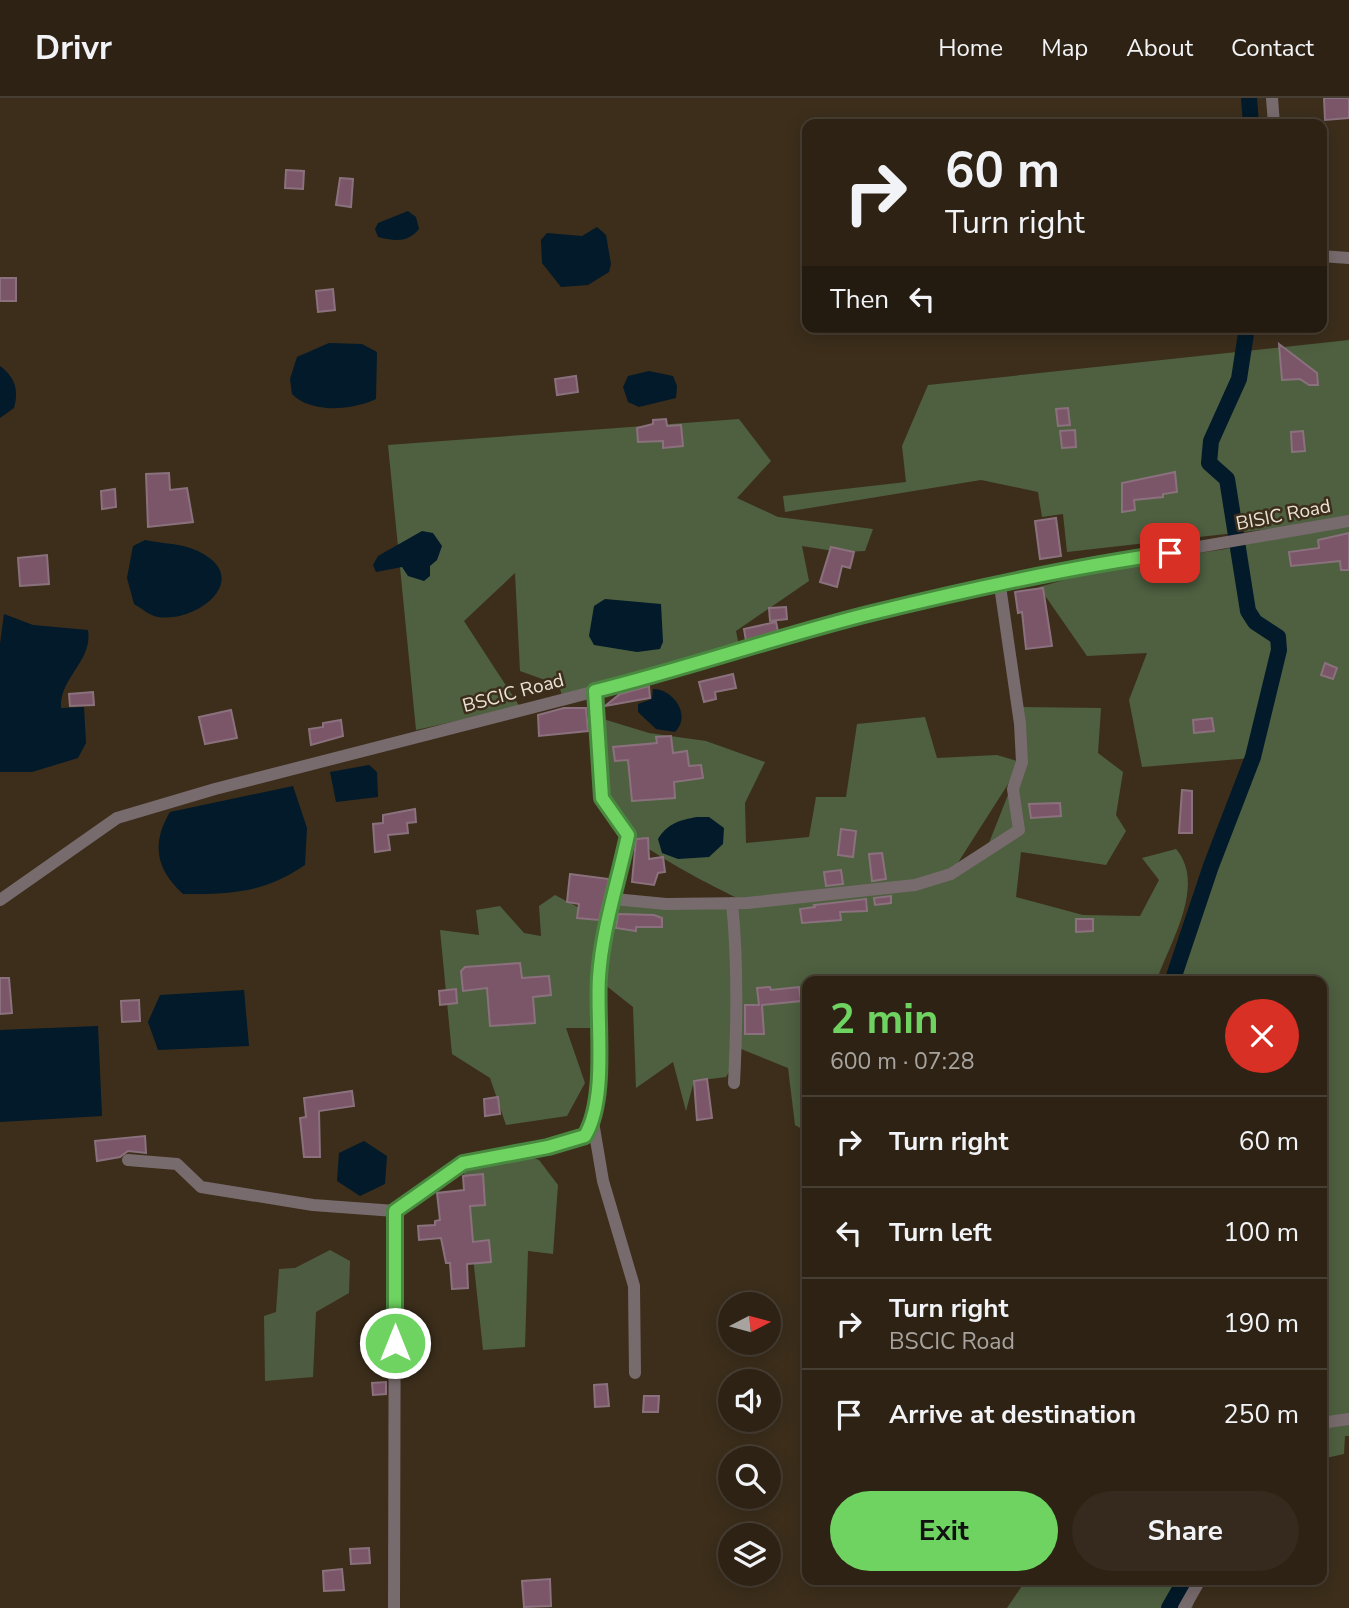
<!DOCTYPE html>
<meta charset="utf-8">
<style>
:root{--surface:#2d2214;--page:#352a1d;--text:#f1f3f6;--muted:#a7a4a0;--line:#483f34;--accent:#6ed361}
body{margin:0;font-family:"Nunito Sans",sans-serif;background:var(--page);color:var(--text);height:100vh;display:flex;flex-direction:column;font-size:26px;white-space:nowrap}
*{box-sizing:border-box;margin:0}
p{font-size:23px;color:var(--muted)}
.icon{flex:none;width:38px;height:38px;fill:none;stroke:currentColor;stroke-width:2;stroke-linecap:round;stroke-linejoin:round}
.map{position:relative;flex:1;overflow:hidden}
.details{position:absolute;left:802px;top:878px;width:525px;height:609px;display:flex;flex-direction:column;background:var(--surface);border-radius:14px;box-shadow:0 4px 18px #0003,0 0 0 2px var(--line)}
.details>*{flex:none}
.banner{position:absolute;left:802px;top:21px;width:525px;height:214px;border-radius:14px;box-shadow:0 4px 18px #0003,0 0 0 2px var(--line);background:#2d2214;color:var(--text);overflow:hidden}
.needle{width:46px;rotate:84deg}
.buttons{position:absolute;left:718px;top:1194px;display:grid;gap:14px}
.buttons a{display:grid;place-items:center;width:63px;height:63px;border-radius:50%;background:var(--surface);box-shadow:0 4px 18px #0003,0 0 0 2px var(--line);font-size:35px}
.pin{position:absolute;display:grid;place-items:center;width:60px;height:60px;color:#fff;margin:-30px;border-radius:14px;box-shadow:0 4px 10px #0006}
.me{position:absolute;width:77px;margin:-38px;rotate:0deg;stroke-linejoin:round;filter:drop-shadow(0 0 5px #0008)}
.turn{display:flex;align-items:center;gap:24px;height:147px;padding:0 28px;font-size:32px}
.turn .icon{width:91px;height:91px;stroke-width:2.5}
.turn b{display:block;font-size:49px;line-height:60px}
.then{display:flex;align-items:center;height:66px;padding:0 28px;background:#0003;gap:14px;font-size:26px}
.round{display:grid;place-items:center;flex:none;width:74px;height:74px;border-radius:37px;background:var(--page)}
.head{display:flex;align-items:center;justify-content:space-between;height:119px;padding:0 28px}
h1{font-size:42px;font-weight:700;line-height:52px;color:var(--accent)}
.primary-button{display:flex;gap:14px;margin-top:auto;padding:14px 28px}
.primary-button a{flex:1;height:80px;border-radius:42px;background:var(--accent);color:#111;font-size:28px;font-weight:700;line-height:80px;text-align:center}
.primary-button a+a{background:var(--page);color:var(--text)}
ul{padding:0;list-style:none}
li{display:flex;align-items:center;gap:21px;height:91px;padding:0 28px;border-top:2px solid var(--line)}
li div{flex:1}
li b{display:block;font-size:26px}
li em{font-style:normal}
header{display:flex;align-items:center;gap:42px;box-sizing:border-box;height:98px;padding:0 35px;background:var(--surface);border-bottom:2px solid var(--line)}
header strong{font-size:33px}
nav{display:flex;gap:38px;margin-inline-start:auto;font-size:24px}
.map>svg:first-child{display:block}
.green{fill:#4d5c40}
.forest{fill:#4e6040;fill-rule:evenodd}
.water{fill:#021a29}
.lines{fill:none;stroke-linecap:round;stroke-linejoin:round}
.canal{stroke:#021a29;stroke-width:16}
.building{fill:#7a5668;stroke:#8b717d;stroke-width:2}
.street{stroke:#786b6d;stroke-width:12}
.route-casing{stroke:#48893f;stroke-width:18}
.route{stroke:#6ed361;stroke-width:12}
.labels{text-anchor:middle;stroke-width:5;stroke-linejoin:round;paint-order:stroke}
.street-label{font-size:19px;fill:#ebe2d6;stroke:#3c2e1b}
</style>
<header>
<strong>Drivr</strong>
<nav><a>Home</a><a>Map</a><a>About</a><a>Contact</a></nav>
</header>
<div class="map">
<svg width="1349" height="1510" viewBox="0 0 1349 1510">
<rect width="100%" height="100%" fill="#3c2e1b"/>
<path class="green" d="M330 1152 350 1163 349 1195 316 1214 313 1279 265 1283 264 1218 276 1214 279 1171 295 1170Z"/>
<path class="forest" d="M1349 242V422L1067 454 1063 416 1042 419 1038 394 981 382 785 414 783 398 906 384 902 348 928 287Z
M739 321 771 363 737 400 778 419 873 431 865 453 840 454 802 448 809 483 736 533 739 548 562 598 559 587 520 573 515 475 464 523 520 609 416 632 388 347Z
M1349 423V1338H1345L1344 1356 1321 1361V1117H1327L1321 1097V884H1172L1252 660 1142 669 1129 602 1147 555 1087 558 1039 489 1117 467 1226 451 1258 441Z
M1021 609 1101 610 1098 655 1123 674 1116 717 1126 733 1106 767 1021 754 1016 799 1083 817 1140 818 1159 782 1142 760 1176 751C1207 787 1169 846 1156 884H807V1034L795 1027 788 970 736 949 735 964 726 979 694 983 686 1013 673 964 636 990 633 909 604 886 600 930H566L585 985 567 1018 506 1027 490 980 452 956 440 832 479 837 476 812 500 808 524 835 541 838 539 808 555 797 608 825 614 801 745 804C710 786 607 739 602 697 599 673 602 646 603 621L649 635 706 643 765 664 745 705 746 745 809 739 816 699H846L857 626 925 619 937 660 997 657 1021 664ZM1019 669 985 755 952 774Z
M516 1053 539 1062 558 1087 553 1156 528 1153 525 1249 483 1252 463 1065Z
M1026 1482H1220L1200 1488 1192 1510H1007Z"/>
<path class="water" d="M408 113 416 119 419 131C408 145 394 143 378 139L375 131 378 125Z
M597 129 606 137 611 166 609 174 588 187 561 189 542 165 541 142 547 135 582 138Z
M329 245 362 246 377 254 376 301C353 312 311 316 292 296L290 281 297 259Z
M0 268C15 279 19 292 14 310L0 320Z
M649 273 673 278 677 288 676 300 639 309 628 304 623 289 628 278Z
M422 433 433 435 442 448 437 462 430 468V478L424 483 408 478 402 469 376 474 373 467 378 458Z
M145 442C163 446 181 445 198 453 254 480 198 525 158 519 150 518 141 510 134 506L127 480 133 448Z
M605 501 661 506 663 544 660 551 637 554 594 547 589 538 594 508Z
M4 516 33 527 88 532C93 563 59 580 61 610L84 609 86 645 78 660 32 674H0V546Z
M653 591C673 591 692 617 675 634L656 631 638 614V606L652 601Z
M369 667 377 674 378 699 336 704 330 674Z
M293 688 307 730 305 767C264 795 232 796 183 796 156 771 151 746 170 714Z
M697 719H709L724 730 723 746 709 759 678 761 662 755 658 741C668 725 680 722 697 719Z
M244 892 249 948 158 952 148 924 160 897Z
M98 928 102 1018 0 1024V932Z
M364 1043 387 1058 385 1086 360 1098 337 1083 339 1055Z"/>
<g class="lines">
<path class="canal" d="M1249 0 1251 26
M1172 884 1211 768 1253 659 1279 552 1278 539 1255 524 1248 513 1227 381 1209 365 1211 343 1239 281 1247 229
M1169 1510 1185 1482"/>
</g>
<path class="building" d="M1324 0H1349V20L1325 22Z
M286 72 304 73 303 91 285 90Z
M340 80 353 81 351 109 336 107Z
M0 180H16V203H0Z
M333 191 335 212 318 214 316 193Z
M1279 246 1317 275 1318 287H1309L1300 281 1282 282Z
M576 278 578 294 557 297 555 281Z
M1068 310 1070 327 1058 328 1056 311Z
M666 321 667 328 681 327 683 348 663 350V343L638 344 637 330 653 326V322Z
M1075 332 1076 349 1062 350 1060 333Z
M1303 333 1305 353 1292 354 1291 334Z
M1175 374 1177 394 1163 396V399L1134 402 1135 412 1122 414V385Z
M169 375 170 392 187 390 193 424 148 429 146 376Z
M115 391 116 409 102 411 101 393Z
M1056 420 1061 458 1040 461 1035 423Z
M1349 435V472H1341L1340 463 1291 468 1289 454 1319 450 1318 442Z
M831 449 854 454 850 470 842 468 837 489 820 484Z
M47 457 49 486 20 488 18 460Z
M1043 490 1052 548 1026 551 1022 514 1018 515 1015 494Z
M786 509 787 521 770 523 769 510Z
M776 524 778 533 746 543 744 531Z
M1325 565 1337 570 1333 581 1321 577Z
M733 576 736 590 715 594 716 601 704 604 699 584Z
M649 588 650 600 605 608 620 596Z
M93 594 94 607 70 608 69 596Z
M564 610H586L588 633 539 638 538 617Z
M231 612 237 640 205 646 199 619Z
M1212 620 1214 633 1194 635 1193 622Z
M341 622 343 638 311 647 309 631 323 629V625Z
M671 638 673 655 687 653 689 668 701 667 703 680 674 684 675 700 632 703 628 662 615 663 613 649 657 645 656 639Z
M1182 692 1192 693V735H1179Z
M1060 705 1061 718 1031 720 1029 706Z
M415 711 416 724 407 725 408 735 388 737 390 752 375 754 373 726 383 725V717Z
M841 731 856 733 853 759 838 757Z
M648 740 649 761 663 759 665 774 658 775 654 787 632 784 636 741Z
M882 755 886 781 872 783 869 756Z
M841 772 843 786 826 788 824 774Z
M570 776 609 781 599 822 577 820 579 806 567 804Z
M891 798V805L875 807 874 800Z
M866 801 867 813 840 814 841 822 802 825 800 811 815 809 814 807Z
M618 816 654 817 662 820V829H636V833L616 830Z
M1076 821H1093V833L1076 834Z
M520 865 522 880 549 878 551 897 533 899 535 925 490 928 487 890 463 893 461 873 465 869Z
M0 880H9L12 915 0 916Z
M770 889 771 892 799 889 801 903 762 907 764 936H745V907H759L757 890Z
M456 891 457 905 440 907 439 893Z
M139 902 140 923 122 924 121 903Z
M707 981 712 1020 697 1022 694 983Z
M352 993 354 1008 319 1013 320 1059H304L300 1020 306 1019 304 1000Z
M498 999 500 1016 485 1018 484 1001Z
M145 1038 146 1055 128 1053 120 1059 97 1063 95 1043Z
M483 1076 485 1107 470 1108 473 1144 489 1142 491 1164 467 1166 468 1190 452 1191 450 1165H446L441 1140 419 1142 418 1128 435 1127V1123L440 1122 437 1095 464 1092 463 1078Z
M386 1284V1296L373 1297 372 1285Z
M607 1286 609 1308 595 1309 594 1287Z
M644 1298H659L658 1314H643Z
M369 1450 370 1465 351 1466 350 1451Z
M342 1471 344 1492 324 1493 323 1473Z
M550 1481 551 1508 524 1509 522 1483Z"/>
<g class="lines">
<path class="street" d="M1272 0 1274 26
M1321 158 1349 160
M614 801 666 806 747 805 915 787 951 776 1019 732 1013 691 1022 664 1020 626 1000 488
M0 802 117 720 215 691 682 571 871 515 1117 463 1349 423
M732 805C738 863 737 927 734 985
M593 1024 603 1083 634 1188 635 1275
M128 1062 177 1066 201 1089 313 1107 395 1113
M1321 1325 1349 1321
M394 1510 395 1113 463 1065 548 1049 585 1038C608 1000 596 924 599 879 602 832 618 784 628 737L602 700 595 593
M1184 1510 1200 1482"/>
</g>
<g class="lines">
<g class="route-casing">
<path id="route" d="M395 1245V1113L463 1065 548 1049 585 1038C608 1000 596 923 599 879 602 832 618 784 628 737L602 700 595 593C688 570 779 538 872 515 970 491 1070 469 1170 455"/>
</g>
<use href="#route" class="route"/>
</g>
<g class="labels">
<g class="street-label">
<text transform="translate(1283 416) rotate(-11)" y="7">BISIC Road</text>
<text transform="translate(513 594) rotate(-15)" y="7">BSCIC Road</text>
</g>
</g>
</svg>
<div class="buttons">
<a><svg class="needle" viewBox="-14 -14 28 28"><path d="M0-13l5 13h-10z" fill="#e53935"/><path d="M0 13l5-13h-10z" fill="#a7a4a0"/></svg></a>
<a><svg class="icon" aria-label="sound" viewBox="0 0 24 24"><path d="M4 9h4l5-4v14l-5-4H4zM17 9q2 3 0 6"/></svg></a>
<a><svg class="icon" aria-label="search" viewBox="0 0 24 24"><circle cx="10" cy="10" r="6"/><path d="M15 15l6 6"/></svg></a>
<a><svg class="icon" aria-label="layers" viewBox="0 0 24 24"><path d="M12 4l9 5-9 5-9-5zM3 14l9 5 9-5"/></svg></a>
</div>
<div class="pin" style="left:1170px;top:455px;background:#d93025"><svg class="icon" aria-label="arrive" viewBox="0 0 24 24"><path d="M6 21V4h12l-3 4 3 4H6"/></svg></div>
<svg class="me" style="left:395px;top:1245px" viewBox="-20 -20 40 40"><circle r="17" fill="#6ed361" stroke="#fff" stroke-width="3"/><path d="M0-11L8 9 0 5-8 9z" fill="#fff"/></svg>
<div class="banner">
<div class="turn"><svg class="icon" aria-label="right" viewBox="0 0 24 24"><path d="M7 20v-9h11M14 6l5 5-5 5"/></svg><div><b>60 m</b>Turn right</div></div>
<div class="then">Then<svg class="icon" aria-label="left" viewBox="0 0 24 24"><path d="M17 20v-9H6M10 6l-5 5 5 5"/></svg></div>
</div>
<section class="details">
<div class="head"><div><h1>2 min</h1><p>600 m · 07:28</p></div><a class="round" style="background:#d93025;color:#fff"><svg class="icon" aria-label="close" viewBox="0 0 24 24"><path d="M6 6l12 12M18 6L6 18"/></svg></a></div>
<ul>
<li><svg class="icon" aria-label="right" viewBox="0 0 24 24"><path d="M7 20v-9h11M14 6l5 5-5 5"/></svg><div><b>Turn right</b></div><em>60 m</em></li>
<li><svg class="icon" aria-label="left" viewBox="0 0 24 24"><path d="M17 20v-9H6M10 6l-5 5 5 5"/></svg><div><b>Turn left</b></div><em>100 m</em></li>
<li><svg class="icon" aria-label="right" viewBox="0 0 24 24"><path d="M7 20v-9h11M14 6l5 5-5 5"/></svg><div><b>Turn right</b><p>BSCIC Road</p></div><em>190 m</em></li>
<li><svg class="icon" aria-label="arrive" viewBox="0 0 24 24"><path d="M6 21V4h12l-3 4 3 4H6"/></svg><div><b>Arrive at destination</b></div><em>250 m</em></li>
</ul>
<div class="primary-button"><a>Exit</a><a>Share</a></div>
</section>
</div>
